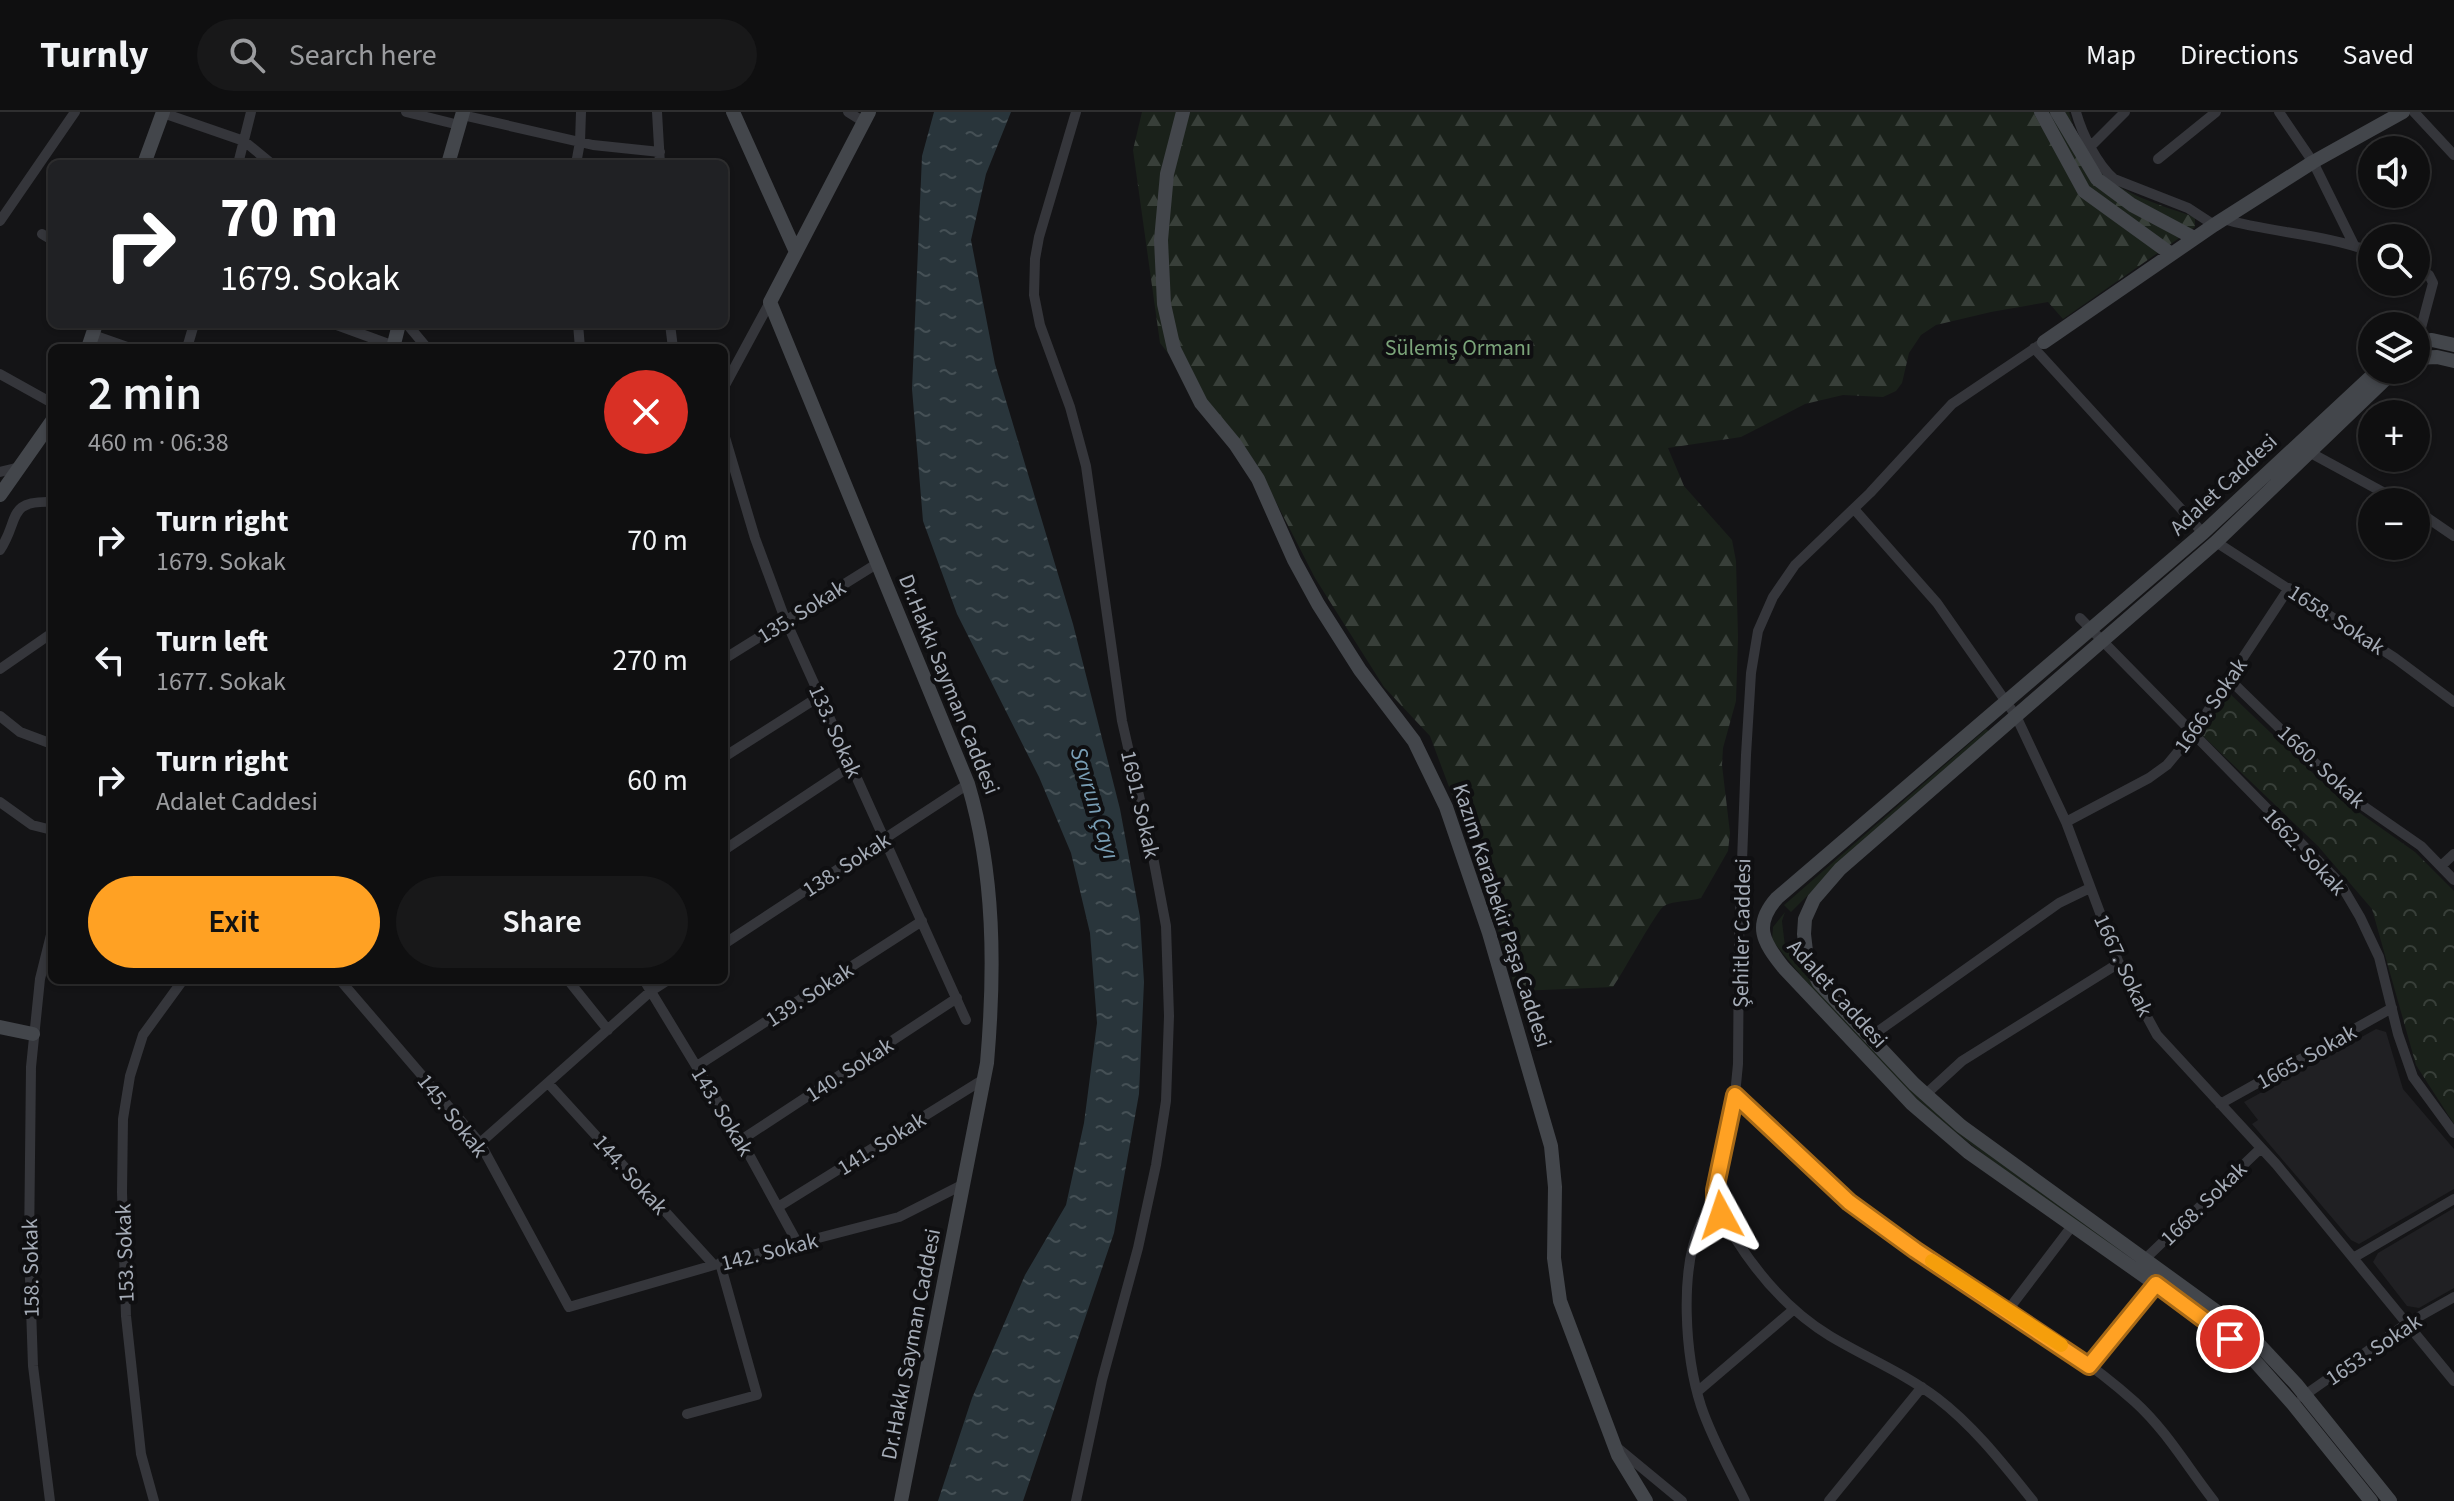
<!DOCTYPE html>
<meta charset="utf-8">
<style>
:root{--surface:#0f0f10;--page:#181819;--text:#f1f3f6;--muted:#9b9c9f;--line:#2f2f30;--accent:#ffa123}
body{margin:0;font-family:"Source Sans 3",sans-serif;background:var(--page);color:var(--text);height:100vh;display:flex;flex-direction:column;font-size:30px;white-space:nowrap}
*{box-sizing:border-box;margin:0}
p{font-size:26px;color:var(--muted)}
.icon{flex:none;width:44px;height:44px;fill:none;stroke:currentColor;stroke-width:2;stroke-linecap:round;stroke-linejoin:round}
.map{position:relative;flex:1;overflow:hidden}
.details{position:absolute;left:48px;top:232px;width:680px;height:640px;display:flex;flex-direction:column;background:var(--surface);border-radius:12px;box-shadow:0 2px 6px #0004,0 0 0 2px var(--line)}
.details>*{flex:none}
.hud{position:absolute;left:48px;top:48px;width:680px;height:168px;border-radius:12px;box-shadow:0 2px 6px #0004,0 0 0 2px var(--line);background:#202124;color:#fff;overflow:hidden}
.buttons{position:absolute;left:2358px;top:24px;display:grid;gap:16px}
.buttons a{display:grid;place-items:center;width:72px;height:72px;border-radius:50%;background:var(--surface);box-shadow:0 2px 6px #0004,0 0 0 2px var(--line);font-size:40px}
.pin{position:absolute;display:grid;place-items:center;width:68px;height:68px;color:#fff;margin:-34px;border:4px solid #fff;border-radius:50%;box-shadow:0 2px 8px #0007}
.me{position:absolute;width:88px;margin:-44px;rotate:355deg;stroke-linejoin:round;filter:drop-shadow(0 0 6px #0008)}
.turn{display:flex;align-items:center;gap:28px;height:168px;padding:0 40px;font-size:36px}
.turn .icon{width:104px;height:104px;stroke-width:2.5}
.turn b{display:block;font-size:56px;line-height:68px}
.round{display:grid;place-items:center;flex:none;width:84px;height:84px;border-radius:42px;background:var(--page)}
.head{display:flex;align-items:center;justify-content:space-between;height:136px;padding:0 40px}
h1{font-size:48px;font-weight:600;line-height:60px}
.primary-button{display:flex;gap:16px;margin-top:auto;padding:16px 40px}
.primary-button a{flex:1;height:92px;border-radius:48px;background:var(--accent);color:#111;font-size:32px;font-weight:600;line-height:92px;text-align:center}
.primary-button a+a{background:var(--page);color:var(--text)}
ul{padding:0;list-style:none}
li{display:flex;align-items:center;gap:24px;height:120px;padding:0 40px}
li div{flex:1}
li b{display:block;font-size:30px}
li em{font-style:normal}
header{display:flex;align-items:center;gap:48px;box-sizing:border-box;height:112px;padding:0 40px;background:var(--surface);border-bottom:2px solid var(--line)}
header strong{font-size:38px}
nav{display:flex;gap:44px;margin-inline-start:auto;font-size:28px}
.search{width:560px;height:72px;background:var(--page);display:flex;align-items:center;gap:20px;box-sizing:border-box;padding:0 28px;border-radius:44px;color:var(--muted);font-size:30px}
.map>svg:first-child{display:block}
.built{fill:#202023}
.grass{fill:#1a211a}
.forest{fill:url(#forest-firs)}
.park{fill:url(#park-crowns)}
.water{fill:url(#water-ripples)}
.lines{fill:none;stroke-linecap:round;stroke-linejoin:round}
.street{stroke:#35363b;stroke-width:10}
.secondary{stroke:#43464b;stroke-width:14}
.route-casing{stroke:#a66917;stroke-width:20}
.route{stroke:#ffa123;stroke-width:14}
.slow{stroke:#f59e0b;stroke-width:14}
.labels{text-anchor:middle;stroke-width:8;stroke-linejoin:round;paint-order:stroke}
.park-label{font-size:22px;fill:#7ba47a;stroke:#0f0f11}
.street-label{font-size:22px;fill:#a5acb7;stroke:#0f0f11}
.water-label{font-size:24px;font-style:italic;fill:#799eb5;stroke:#0f0f11}
</style>
<header>
<strong>Turnly</strong>
<div class="search"><svg class="icon" aria-label="search" viewBox="0 0 24 24"><circle cx="10" cy="10" r="6"/><path d="M15 15l6 6"/></svg>Search here</div>
<nav><a>Map</a><a>Directions</a><a>Saved</a></nav>
</header>
<div class="map">
<svg width="2454" height="1389" viewBox="0 0 2454 1389">
<defs>
<pattern id="forest-firs" width="22" height="20" patternUnits="userSpaceOnUse" patternTransform="scale(2)"><rect width="22" height="20" fill="#1a211a"/><path d="M5 1l3.5 6h-7zM16 11l3.5 6h-7z" fill="#383f39"/></pattern>
<pattern id="park-crowns" width="20" height="18" patternUnits="userSpaceOnUse" patternTransform="scale(2)"><rect width="20" height="18" fill="#1a211a"/><path d="M2 6a3 3 0 1 1 6 0M12 15a3 3 0 1 1 6 0" fill="none" stroke="#383f39"/></pattern>
<pattern id="water-ripples" width="26" height="14" patternUnits="userSpaceOnUse" patternTransform="scale(2)"><rect width="26" height="14" fill="#29353b"/><path d="M2 4q2-2 4 0t4 0M15 11q2-2 4 0t4 0" fill="none" stroke="#455055"/></pattern>
</defs>
<rect width="100%" height="100%" fill="#141416"/>
<path class="built" d="M2376 917 2386 920 2403 977 2454 1037V1077L2359 1132 2351 1128 2252 1012 2258 1008 2244 990Z
M2454 1096V1176L2419 1196 2407 1194 2373 1150 2378 1141Z"/>
<path class="grass" d="M1986 617 1989 619 1857 734 1791 800 1784 793Z
M1785 800 1782 809 1785 834 1814 874 1966 1024 2123 1139 2121 1141C2052 1092 1979 1044 1916 986 1864 938 1816 883 1772 828L1773 815Z"/>
<path class="forest" d="M1142 0H2069C2073 13 2076 29 2084 41 2108 79 2154 91 2195 105V115L2063 207 2048 190 1991 200 1936 213 1921 223 1909 241 1902 271 1896 279 1883 285 1843 283 1805 292 1741 325 1668 336 1684 374 1732 428 1736 449 1738 525 1736 589 1723 636 1722 653 1730 721 1728 739 1701 786C1689 790 1675 788 1664 794 1657 798 1623 861 1613 875L1516 879 1482 763 1430 624 1384 575 1315 466 1256 351 1160 231 1133 38Z"/>
<path class="park" d="M2228 580 2340 687 2415 740 2454 779V1012L2416 953 2372 797 2318 734 2202 623Z"/>
<path class="water" d="M934 0H1011L986 62 971 128 995 252 1073 512 1120 697 1140 805 1144 870 1139 982 1114 1121 1023 1389H938L972 1286 1025 1163 1066 1093 1084 1011 1097 911 1090 821 1071 741 1039 665 957 502 923 409 912 277 922 44Z"/>
<g class="lines">
<path class="street" d="M406 0 459 13
M657 0 660 52
M848 0 864 10
M1076 0 1039 125 1035 147 1034 183 1040 213 1070 295 1086 354 1122 609 1153 745 1166 814 1169 904 1166 989 1156 1053 1138 1136 1102 1268 1076 1389
M2076 0C2082 22 2097 52 2114 67L2188 96 2214 113
M2279 0 2313 50 2354 133
M2414 0 2454 43
M163 1 244 29 272 52
M462 3 593 33 660 40
M2091 34 2125 0
M2158 47 2216 0
M238 52 251 0
M576 52 580 30 581 0
M2223 107C2272 121 2325 122 2372 140
M0 109 75 0
M42 122 52 128
M2416 158 2429 163 2433 171 2417 231
M334 212 394 234
M407 212 427 236
M578 212 580 236
M670 212 673 236
M93 230V223L130 236
M187 236 194 212
M2034 236 2203 421
M0 262 52 291
M724 275 770 190
M724 322 755 426 785 507 966 908
M2309 340 2401 390
M0 360 20 355
M1854 397 1937 491 2016 604 2066 710 2121 857 2157 923 2276 1052 2454 1269
M2416 398 2454 424
M2216 430 2395 546 2454 590
M0 438C20 408 6 388 52 390
M2080 506 2340 771 2360 805 2379 845 2398 922 2413 965 2454 1021
M724 547 878 451
M0 557 52 521
M2229 567 2349 684 2421 734 2454 768
M0 604 20 620 52 632
M724 645 820 584
M0 690 32 713 52 718
M2066 710 2149 666 2167 653 2192 623 2289 476
M724 738 852 653
M2441 754 2454 742
M724 832 968 672
M340 868 480 1031 569 1195 714 1153 899 1105 964 1072
M568 868 608 918
M644 868 741 1028 798 1132
M1870 925 2059 791 2090 776
M697 954 922 809
M548 971 714 1153
M1735 983C1792 1039 1849 1092 1915 1137 1988 1188 2068 1230 2135 1290 2166 1318 2188 1356 2214 1389
M1925 983 1962 949 2119 851
M2220 992 2392 896
M741 1028 957 886
M480 1031 651 879 668 868
M1715 1091C1710 1097 1704 1104 1701 1111 1679 1158 1685 1244 1701 1294 1712 1327 1730 1358 1745 1389
M778 1095 984 967
M2353 1146 2454 1087
M2145 1147 2261 1036
M2008 1198 2072 1114
M2089 1254 2156 1172
M1697 1280 1793 1198
M2302 1285 2406 1212 2454 1185
M687 1302 757 1283 720 1151
M1619 1337 1682 1389
M50 1389 33 1254 29 1137 31 955 40 867 52 819
M154 1389 141 1342 126 1204 122 1080 123 1007 130 964 143 923 183 868
M1829 1389 1922 1275
M2033 1389C2004 1353 1974 1314 1937 1286 1904 1261 1865 1245 1830 1224 1779 1193 1742 1143 1715 1091L1735 983 1738 952 1739 829 1746 643 1751 561 1758 519 1773 485 1795 453 1870 381 1952 292 2044 230"/>
<path class="secondary" d="M733 0 796 140
M869 0 770 190 968 672C995 762 995 858 987 951L901 1389
M1183 0 1167 62 1161 128 1164 192 1174 237 1201 291 1235 332 1258 367 1294 448 1318 492 1360 558 1414 629 1446 695 1489 821 1551 1034 1555 1075 1554 1146 1560 1189 1618 1343 1646 1389
M2041 0 2084 79 2171 142
M2057 0 2097 67 2132 93 2194 126
M144 52 163 0
M448 52 463 0
M2044 230 2214 113 2313 50 2403 0
M2416 231 2432 228 2454 233
M88 236 96 212
M393 236 399 212
M2416 246 2437 245 2454 249
M0 383 52 309
M0 915 33 922
M2371 1389 2293 1292 2253 1247 2191 1197 1968 1040 1912 992 1783 855C1763 830 1753 813 1777 786L2203 421 2378 258
M2390 1389 2296 1272 2253 1226 1961 1014 1914 972 1819 871 1807 848 1804 822 1805 807 1814 787 1840 757 2216 430 2395 258"/>
</g>
<g class="lines">
<g class="route-casing">
<path id="route" d="M1721 1103 1715 1091V1078L1735 983 1849 1090 1915 1138 2089 1254 2156 1172 2230 1227"/>
</g>
<use href="#route" class="route"/>
<path class="slow" d="M1932 1149 2061 1233"/>
</g>
<g class="labels">
<g class="park-label">
<text x="1458" y="243">Sülemiş Ormanı</text>
</g>
<g class="street-label">
<text transform="translate(2223 372) rotate(-43)" y="8">Adalet Caddesi</text>
<text transform="translate(801 499) rotate(-32)" y="8">135. Sokak</text>
<text transform="translate(2337 507) rotate(33)" y="8">1658. Sokak</text>
<text transform="translate(950 572) rotate(68)" y="8">Dr.Hakkı Sayman Caddesi</text>
<text transform="translate(2210 593) rotate(-55)" y="8">1666. Sokak</text>
<text transform="translate(836 619) rotate(66)" y="8">133. Sokak</text>
<text transform="translate(2322 654) rotate(43)" y="8">1660. Sokak</text>
<text transform="translate(1141 692) rotate(77)" y="8">1691. Sokak</text>
<text transform="translate(2305 739) rotate(47)" y="8">1662. Sokak</text>
<text transform="translate(846 752) rotate(-33)" y="8">138. Sokak</text>
<text transform="translate(1503 803) rotate(72)" y="8">Kazım Karabekir Paşa Caddesi</text>
<text transform="translate(1741 821) rotate(-89)" y="8">Şehitler Caddesi</text>
<text transform="translate(2124 853) rotate(65)" y="8">1667. Sokak</text>
<text transform="translate(1838 881) rotate(48)" y="8">Adalet Caddesi</text>
<text transform="translate(809 882) rotate(-33)" y="8">139. Sokak</text>
<text transform="translate(2306 944) rotate(-29)" y="8">1665. Sokak</text>
<text transform="translate(849 957) rotate(-33)" y="8">140. Sokak</text>
<text transform="translate(723 999) rotate(59)" y="8">143. Sokak</text>
<text transform="translate(453 1003) rotate(52)" y="8">145. Sokak</text>
<text transform="translate(881 1031) rotate(-32)" y="8">141. Sokak</text>
<text transform="translate(631 1062) rotate(48)" y="8">144. Sokak</text>
<text transform="translate(2203 1091) rotate(-44)" y="8">1668. Sokak</text>
<text transform="translate(769 1139) rotate(-14)" y="8">142. Sokak</text>
<text transform="translate(124 1141) rotate(-92)" y="8">153. Sokak</text>
<text transform="translate(30 1156) rotate(-91)" y="8">158. Sokak</text>
<text transform="translate(910 1232) rotate(-79)" y="8">Dr.Hakkı Sayman Caddesi</text>
<text transform="translate(2373 1237) rotate(-34)" y="8">1653. Sokak</text>
</g>
<g class="water-label">
<text transform="translate(1095 691) rotate(73)" y="8">Savrun Çayı</text>
</g>
</g>
</svg>
<div class="buttons">
<a><svg class="icon" aria-label="sound" viewBox="0 0 24 24"><path d="M4 9h4l5-4v14l-5-4H4zM17 9q2 3 0 6"/></svg></a>
<a><svg class="icon" aria-label="search" viewBox="0 0 24 24"><circle cx="10" cy="10" r="6"/><path d="M15 15l6 6"/></svg></a>
<a><svg class="icon" aria-label="layers" viewBox="0 0 24 24"><path d="M12 4l9 5-9 5-9-5zM3 14l9 5 9-5"/></svg></a>
<a>+</a>
<a>−</a>
</div>
<div class="pin" style="left:2230px;top:1227px;background:#d93025"><svg class="icon" aria-label="arrive" viewBox="0 0 24 24"><path d="M6 21V4h12l-3 4 3 4H6"/></svg></div>
<svg class="me" style="left:1721px;top:1103px" viewBox="-20 -20 40 40"><path d="M0-17L14 15 0 8-14 15z" fill="#ffa123" stroke="#fff" stroke-width="4"/></svg>
<div class="hud">
<div class="turn"><svg class="icon" aria-label="right" viewBox="0 0 24 24"><path d="M7 20v-9h11M14 6l5 5-5 5"/></svg><div><b>70 m</b>1679. Sokak</div></div>
</div>
<section class="details">
<div class="head"><div><h1>2 min</h1><p>460 m · 06:38</p></div><a class="round" style="background:#d93025;color:#fff"><svg class="icon" aria-label="close" viewBox="0 0 24 24"><path d="M6 6l12 12M18 6L6 18"/></svg></a></div>
<ul>
<li><svg class="icon" aria-label="right" viewBox="0 0 24 24"><path d="M7 20v-9h11M14 6l5 5-5 5"/></svg><div><b>Turn right</b><p>1679. Sokak</p></div><em>70 m</em></li>
<li><svg class="icon" aria-label="left" viewBox="0 0 24 24"><path d="M17 20v-9H6M10 6l-5 5 5 5"/></svg><div><b>Turn left</b><p>1677. Sokak</p></div><em>270 m</em></li>
<li><svg class="icon" aria-label="right" viewBox="0 0 24 24"><path d="M7 20v-9h11M14 6l5 5-5 5"/></svg><div><b>Turn right</b><p>Adalet Caddesi</p></div><em>60 m</em></li>
</ul>
<div class="primary-button"><a>Exit</a><a>Share</a></div>
</section>
</div>
